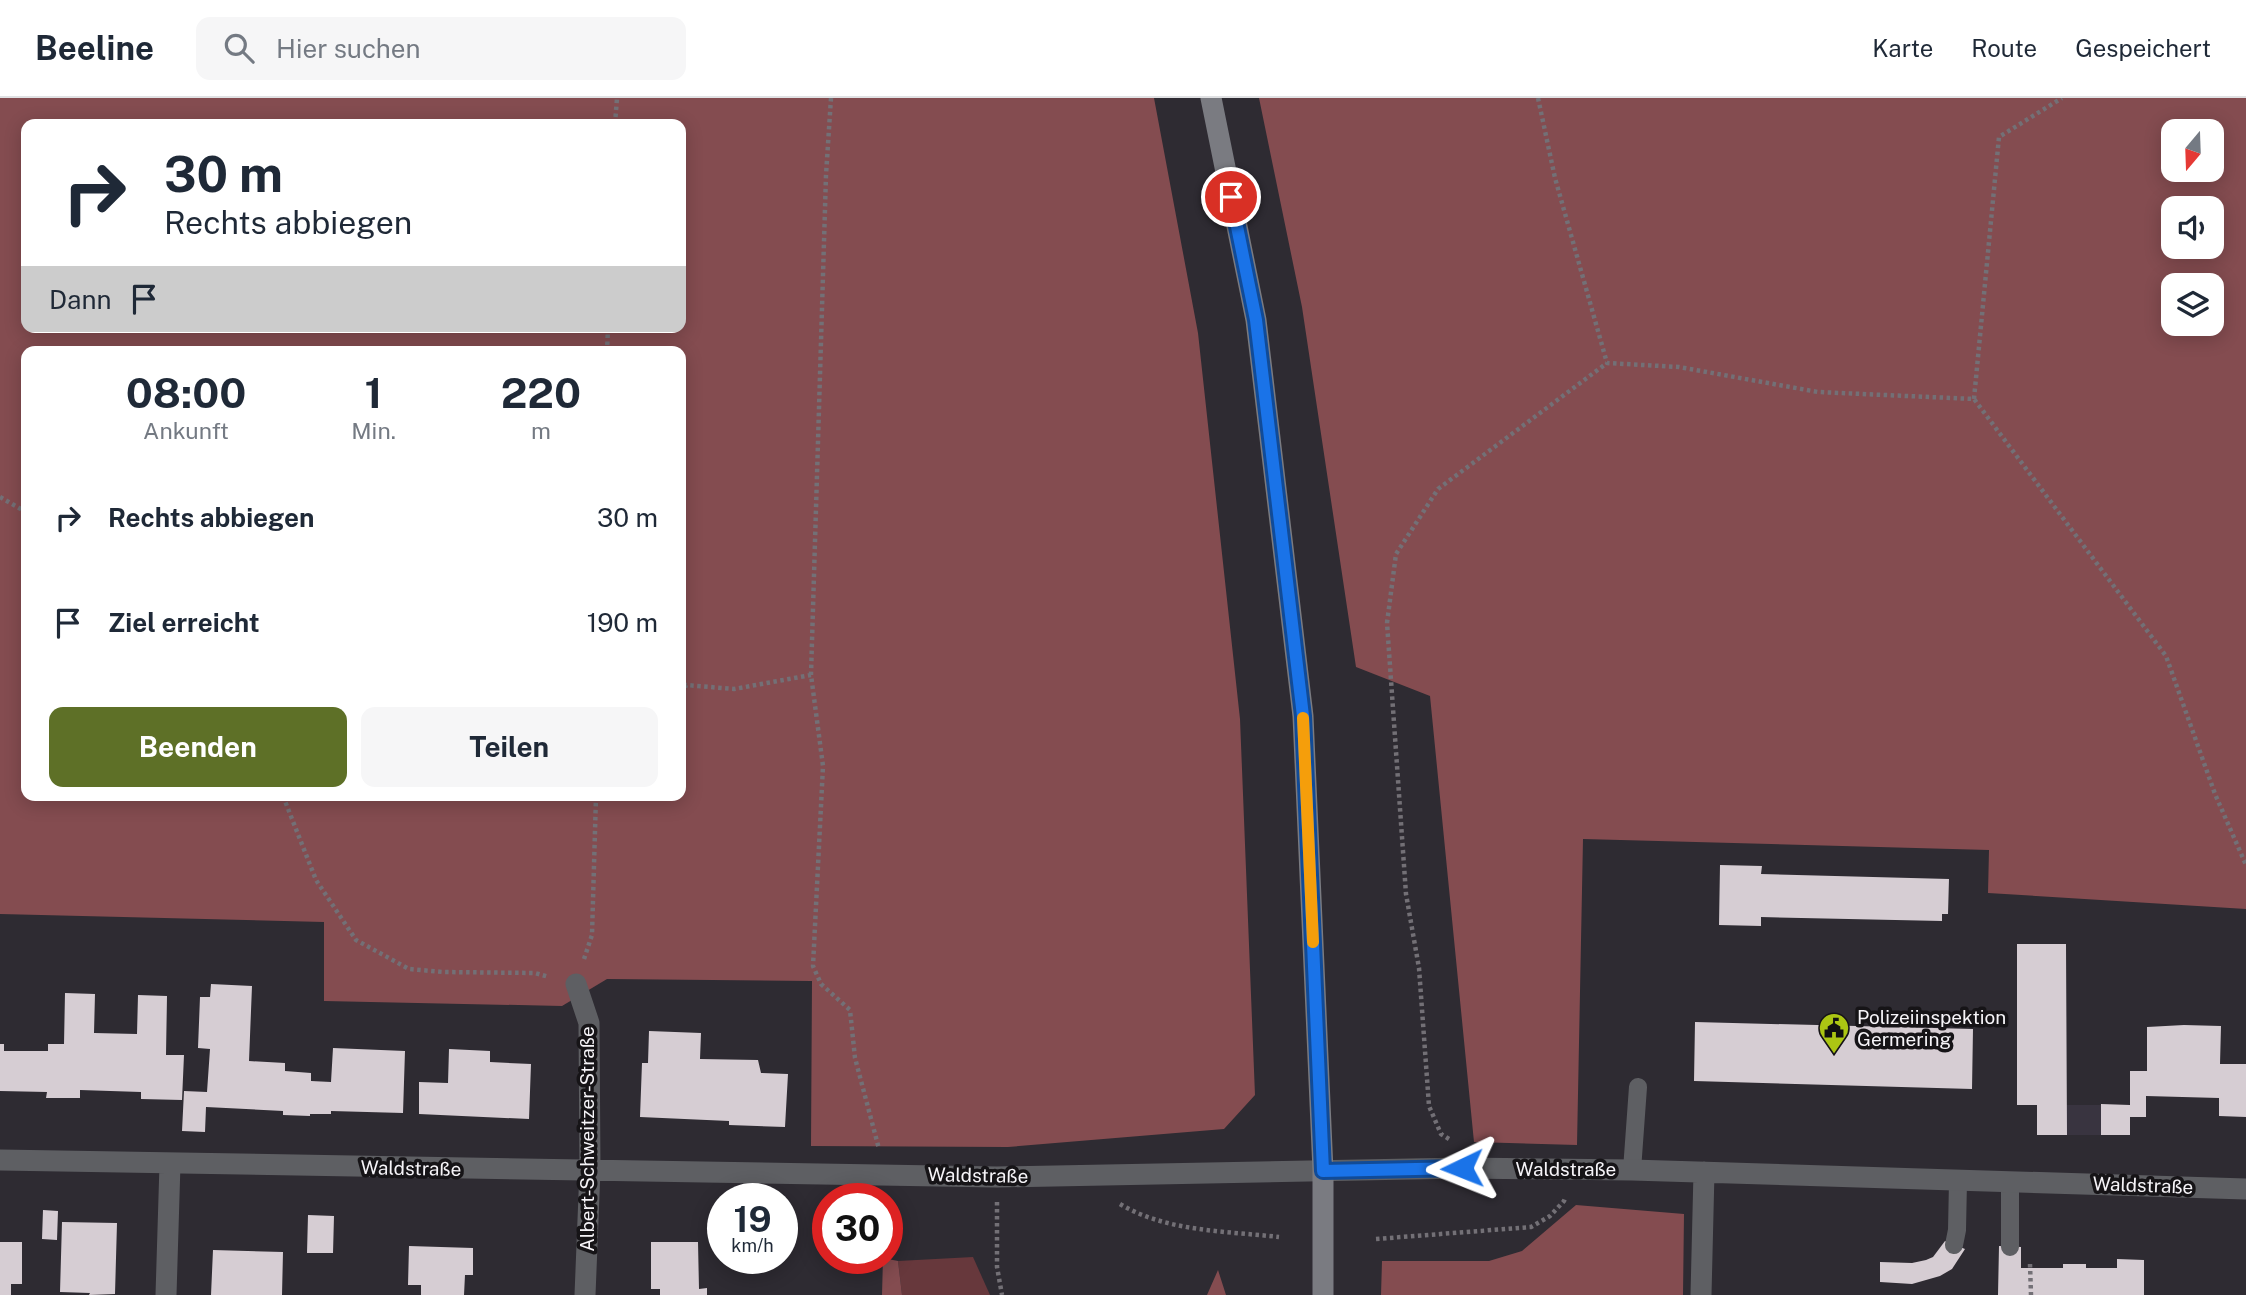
<!DOCTYPE html>
<html lang="de">
<meta charset="utf-8">
<style>
:root{--surface:#fff;--page:#f6f6f7;--text:#1f2937;--muted:#747a83;--line:#e0e1e3;--accent:#5e7027}
body{margin:0;font-family:"Public Sans",sans-serif;background:var(--page);color:var(--text);height:100vh;display:flex;flex-direction:column;font-size:26px;white-space:nowrap}
*{box-sizing:border-box;margin:0}
p{font-size:23px;color:var(--muted)}
.icon{flex:none;width:38px;height:38px;fill:none;stroke:currentColor;stroke-width:2;stroke-linecap:round;stroke-linejoin:round}
.map{position:relative;flex:1;overflow:hidden}
.side{position:absolute;left:21px;top:248px;width:665px;height:455px;display:flex;flex-direction:column;background:var(--surface);border-radius:14px;box-shadow:0 4px 18px #0003}
.side>*{flex:none}
.guide{position:absolute;left:21px;top:21px;width:665px;height:214px;border-radius:14px;box-shadow:0 4px 18px #0003;background:#fff;color:var(--text);overflow:hidden}
.needle{width:46px;rotate:199deg}
.buttons{position:absolute;left:2161px;top:21px;display:grid;gap:14px}
.buttons a{display:grid;place-items:center;width:63px;height:63px;border-radius:14px;background:var(--surface);box-shadow:0 4px 18px #0003;font-size:35px}
.speed{position:absolute;left:707px;top:1085px;display:flex;gap:14px;font-size:35px;font-weight:700;text-align:center}
.speed>*{display:grid;place-content:center;width:91px;height:91px;border-radius:50%;background:var(--surface);box-shadow:0 4px 18px #0003;line-height:1}
.speed small{font-size:18px;font-weight:400}
.speed .limit{border:10px solid #d22;background:#fff;color:#111}
.pin{position:absolute;display:grid;place-items:center;width:60px;height:60px;color:#fff;margin:-30px;border:4px solid #fff;border-radius:50%;box-shadow:0 2px 7px #0007}
.me{position:absolute;width:77px;margin:-38px;rotate:268deg;stroke-linejoin:round;filter:drop-shadow(0 0 5px #0008)}
.turn{display:flex;align-items:center;gap:24px;height:147px;padding:0 28px;font-size:32px}
.turn .icon{width:91px;height:91px;stroke-width:2.5}
.turn b{display:block;font-size:49px;line-height:60px}
.then{display:flex;align-items:center;height:66px;padding:0 28px;background:#0003;gap:14px;font-size:26px}
.eta{display:flex;justify-content:space-evenly;align-items:center;height:119px;text-align:center}
.eta b{font-size:42px;font-weight:700;line-height:49px}
.primary-button{display:flex;gap:14px;margin-top:auto;padding:14px 28px}
.primary-button a{flex:1;height:80px;border-radius:14px;background:var(--accent);color:#fff;font-size:28px;font-weight:700;line-height:80px;text-align:center}
.primary-button a+a{background:var(--page);color:var(--text)}
ul{padding:0;list-style:none}
li{display:flex;align-items:center;gap:21px;height:105px;padding:0 28px}
li div{flex:1}
li b{display:block;font-size:26px}
li em{font-style:normal}
header{display:flex;align-items:center;gap:42px;box-sizing:border-box;height:98px;padding:0 35px;background:var(--surface);border-bottom:2px solid var(--line)}
header strong{font-size:33px}
nav{display:flex;gap:38px;margin-inline-start:auto;font-size:24px}
.search{width:490px;height:63px;background:var(--page);display:flex;align-items:center;gap:18px;box-sizing:border-box;padding:0 24px;border-radius:14px;color:var(--muted);font-size:26px}
.map>svg:first-child{display:block}
.built{fill:#393440}
.green{fill:#67383c}
.forest{fill:#844c50;fill-rule:evenodd}
.building{fill:#d6cdd3}
.lines{fill:none;stroke-linecap:round;stroke-linejoin:round}
.path{stroke:#737076;stroke-width:4.5;stroke-dasharray:3.5 3.5;stroke-linecap:butt}
.lane{stroke:#5e5f63;stroke-width:18}
.street{stroke:#5e5f63;stroke-width:21}
.secondary{stroke:#7a7b81;stroke-width:21}
.route-casing{stroke:#114b97;stroke-width:18}
.route{stroke:#1a73e8;stroke-width:12}
.slow{stroke:#f59e0b;stroke-width:12}
.labels{text-anchor:middle;stroke-width:7;stroke-linejoin:round;paint-order:stroke}
.poi-label{font-size:19px;fill:#f6f4f8;stroke:#161417;text-anchor:start}
.street-label{font-size:19px;fill:#f6f4f8;stroke:#161417}
</style>
<header>
<strong>Beeline</strong>
<div class="search"><svg class="icon" aria-label="search" viewBox="0 0 24 24"><circle cx="10" cy="10" r="6"/><path d="M15 15l6 6"/></svg>Hier suchen</div>
<nav><a>Karte</a><a>Route</a><a>Gespeichert</a></nav>
</header>
<div class="map">
<svg width="2246" height="1197" viewBox="0 0 2246 1197">
<rect width="100%" height="100%" fill="#2e2b32"/>
<path class="built" d="M2037 1007H2130V1037H2037Z"/>
<path class="green" d="M973 1159 990 1197H902L898 1163Z"/>
<path class="forest" d="M0 0H1154L1198 235 1240 621 1255 997 1224 1031 1008 1049 811 1048 812 883 607 881 562 908 324 903V824L0 816ZM26 26H681V229H26ZM26 254H681V698H26Z
M1259 0H2246V811L1988 795 1989 752 1583 741 1577 1047 1474 1044 1430 598 1356 569 1302 209ZM2174 33H2212V72H2174ZM2174 110H2212V149H2174ZM2174 187H2212V226H2174Z
M1576 1107 1684 1116 1683 1197H1381L1382 1163H1489L1522 1153Z
M883 1160 898 1163 902 1197H882Z
M1218 1172 1226 1197H1207Z"/>
<path class="building" d="M1720 767 1762 768 1761 776 1949 781 1948 816H1942V823L1761 819V828L1719 827Z
M2017 846H2066L2067 1037H2037V1007H2017Z
M211 886 252 888 249 963 285 965V973L311 975V983L331 984 333 950 405 953 403 1015 331 1013V1016H310V1018L283 1017V1013L206 1009 205 1034 182 1033 184 993 207 994 210 951 198 950 200 899H210Z
M65 895 95 896 94 935 137 936 138 897 167 898 166 957H184L182 1002 141 1001V994L80 992V1000H46L47 994 0 993V946H4V953H48V946H64Z
M1695 924 1973 931 1972 991 1694 983Z
M2184 927 2221 928 2220 966H2246V1019L2219 1018V1000L2146 998V1019H2130V1037H2101V1006L2130 1007V973H2147V929Z
M649 933 701 935 700 961 758 962 761 975 788 976 785 1029 729 1027V1023L640 1019 642 965H648Z
M449 951 490 953V964L531 966 529 1021 419 1016V984L448 985Z
M43 1112 58 1113 57 1142 42 1141Z
M308 1117 334 1118 333 1155H307Z
M62 1124 117 1125 115 1196 89 1197 90 1195 60 1194Z
M1945 1143 1965 1151 1952 1171 1940 1178 1912 1186 1880 1184V1164L1912 1165 1926 1162 1933 1159Z
M0 1144H22V1186H11V1197H0Z
M651 1144H698L699 1191 707 1190V1197H660V1191H651Z
M409 1148 473 1150V1177H465L464 1197H421V1187H408Z
M1999 1148 2021 1149V1170H2063V1166H2086V1170H2117V1161L2144 1162V1197H1998Z
M213 1152 283 1154 282 1197H211Z"/>
<g class="lines">
<path class="path" d="M831 0 826 77 811 577 823 668 813 868 821 886 850 912 855 960 879 1051
M1538 0 1555 80 1607 265 1679 269 1818 294 1974 301 2166 558 2215 696 2246 767
M615 26 617 0
M607 254 608 229
M1974 301 1999 39 2062 0
M0 399 26 414
M681 603 686 587 734 591 811 577
M283 698 316 782 356 842 409 871 443 874 535 875 549 879
M584 861 592 837 596 698
M1449 1041 1441 1036 1429 1008 1419 870 1406 796 1387 525 1396 456 1438 391 1607 265
M997 1104V1169L1002 1197
M1120 1106C1167 1134 1226 1133 1279 1139
M1376 1141 1531 1129 1550 1118 1564 1103 1565 1100
M2030 1166 2031 1197"/>
<path class="lane" d="M1632 1072 1638 989
M1954 1147 1957 1132 1958 1083
M2010 1149V1084"/>
<path class="street" d="M576 886 589 925 590 1072 585 1197
M0 1062 997 1079 1462 1070 1632 1072 2246 1091
M166 1197 170 1066
M1701 1197 1704 1074"/>
<path class="secondary" d="M1211 0 1256 222 1303 618 1323 1073V1197"/>
</g>
<g class="lines">
<g class="route-casing">
<path id="route" d="M1231 99 1256 222 1303 618 1323 1073 1462 1070"/>
</g>
<use href="#route" class="route"/>
<path class="slow" d="M1303 620 1313 844"/>
</g>
<defs>
<g id="civic-pin" transform="scale(1.575)"><path d="M0 17L-7.5 6A9.5 9.5 0 1 1 7.5 6Z" fill="#acc613" stroke="#161417"/><path d="M-.6-6.5H3V-4.5H.6V-3L4-1V1h2V6H-6V1h2V-1L-.6-3ZM-1.2 2.5V6h2.4V2.5Z" fill="#111"/></g>
</defs>
<g fill-rule="evenodd">
<use href="#civic-pin" x="1834" y="930"/>
</g>
<g class="labels">
<g class="poi-label">
<text x="1857" y="926">Polizeiinspektion<tspan x="1857" dy="22">Germering</tspan></text>
</g>
<g class="street-label">
<text transform="translate(587 1041) rotate(-90)" y="7">Albert-Schweitzer-Straße</text>
<text transform="translate(411 1070) rotate(1)" y="7">Waldstraße</text>
<text x="1566" y="1078">Waldstraße</text>
<text transform="translate(978 1077) rotate(1)" y="7">Waldstraße</text>
<text transform="translate(2143 1087) rotate(2)" y="7">Waldstraße</text>
</g>
</g>
</svg>
<div class="buttons">
<a><svg class="needle" viewBox="-14 -14 28 28"><path d="M0-13l5 13h-10z" fill="#e53935"/><path d="M0 13l5-13h-10z" fill="#747a83"/></svg></a>
<a><svg class="icon" aria-label="sound" viewBox="0 0 24 24"><path d="M4 9h4l5-4v14l-5-4H4zM17 9q2 3 0 6"/></svg></a>
<a><svg class="icon" aria-label="layers" viewBox="0 0 24 24"><path d="M12 4l9 5-9 5-9-5zM3 14l9 5 9-5"/></svg></a>
</div>
<div class="speed"><div>19<small>km/h</small></div><div class="limit">30</div></div>
<div class="pin" style="left:1231px;top:99px;background:#d93025"><svg class="icon" aria-label="arrive" viewBox="0 0 24 24"><path d="M6 21V4h12l-3 4 3 4H6"/></svg></div>
<svg class="me" style="left:1462px;top:1070px" viewBox="-20 -20 40 40"><path d="M0-17L14 15 0 8-14 15z" fill="#1a73e8" stroke="#fff" stroke-width="4"/></svg>
<div class="guide">
<div class="turn"><svg class="icon" aria-label="right" viewBox="0 0 24 24"><path d="M7 20v-9h11M14 6l5 5-5 5"/></svg><div><b>30 m</b>Rechts abbiegen</div></div>
<div class="then">Dann<svg class="icon" aria-label="arrive" viewBox="0 0 24 24"><path d="M6 21V4h12l-3 4 3 4H6"/></svg></div>
</div>
<section class="side">
<div class="eta">
<div><b>08:00</b><p>Ankunft</p></div>
<div><b>1</b><p>Min.</p></div>
<div><b>220</b><p>m</p></div>
</div>
<ul>
<li><svg class="icon" aria-label="right" viewBox="0 0 24 24"><path d="M7 20v-9h11M14 6l5 5-5 5"/></svg><div><b>Rechts abbiegen</b></div><em>30 m</em></li>
<li><svg class="icon" aria-label="arrive" viewBox="0 0 24 24"><path d="M6 21V4h12l-3 4 3 4H6"/></svg><div><b>Ziel erreicht</b></div><em>190 m</em></li>
</ul>
<div class="primary-button"><a>Beenden</a><a>Teilen</a></div>
</section>
</div>
